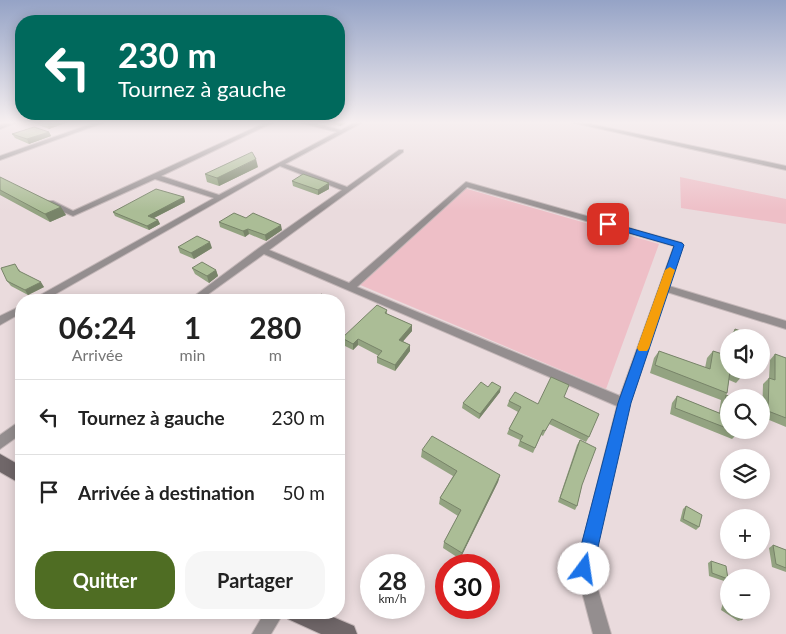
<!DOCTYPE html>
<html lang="fr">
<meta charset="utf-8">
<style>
:root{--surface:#fff;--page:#f6f6f6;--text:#222;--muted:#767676;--line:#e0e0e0;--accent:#4f6d23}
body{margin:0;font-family:Lato,sans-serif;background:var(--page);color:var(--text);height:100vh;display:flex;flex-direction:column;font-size:19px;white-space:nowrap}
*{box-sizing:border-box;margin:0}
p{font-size:16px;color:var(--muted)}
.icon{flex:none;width:28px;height:28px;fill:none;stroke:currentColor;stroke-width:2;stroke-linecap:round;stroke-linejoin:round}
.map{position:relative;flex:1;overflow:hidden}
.drawer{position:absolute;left:15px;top:294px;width:330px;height:325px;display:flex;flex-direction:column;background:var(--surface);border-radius:20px;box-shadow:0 2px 12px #0003}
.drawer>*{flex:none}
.top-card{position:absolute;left:15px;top:15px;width:330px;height:105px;border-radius:20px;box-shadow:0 2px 12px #0003;background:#00695c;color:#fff;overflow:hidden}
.buttons{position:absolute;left:720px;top:329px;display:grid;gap:10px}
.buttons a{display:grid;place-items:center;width:50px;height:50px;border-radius:50%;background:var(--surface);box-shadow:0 2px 12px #0003;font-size:25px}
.speed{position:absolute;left:360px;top:554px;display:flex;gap:10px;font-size:25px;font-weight:700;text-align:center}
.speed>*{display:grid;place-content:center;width:65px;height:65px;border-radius:50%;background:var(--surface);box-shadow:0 2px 12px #0003;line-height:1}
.speed small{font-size:12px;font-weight:400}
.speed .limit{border:8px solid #d22;background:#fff;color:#111}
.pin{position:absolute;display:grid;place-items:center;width:42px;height:42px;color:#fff;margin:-21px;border-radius:10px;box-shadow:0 2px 8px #0006}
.me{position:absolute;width:55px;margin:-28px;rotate:14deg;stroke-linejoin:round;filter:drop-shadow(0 0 4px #0008)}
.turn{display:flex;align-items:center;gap:18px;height:105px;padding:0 20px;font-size:22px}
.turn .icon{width:65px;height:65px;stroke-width:2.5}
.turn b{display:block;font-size:35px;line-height:42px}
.eta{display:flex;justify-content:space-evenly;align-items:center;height:85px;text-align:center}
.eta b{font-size:30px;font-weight:700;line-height:35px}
.primary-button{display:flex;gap:10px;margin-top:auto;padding:10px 20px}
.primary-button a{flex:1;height:58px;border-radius:20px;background:var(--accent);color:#fff;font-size:20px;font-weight:700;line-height:58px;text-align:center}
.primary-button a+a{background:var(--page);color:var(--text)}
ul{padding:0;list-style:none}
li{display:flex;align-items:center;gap:15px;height:75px;padding:0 20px;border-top:1px solid var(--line)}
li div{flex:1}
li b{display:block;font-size:19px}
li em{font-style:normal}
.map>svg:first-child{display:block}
.green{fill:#eebfc7}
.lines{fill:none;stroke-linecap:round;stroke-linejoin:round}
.street-casing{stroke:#c4b7b8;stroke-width:2}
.secondary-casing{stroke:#c4b7b8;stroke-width:2}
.street{fill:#948e8f;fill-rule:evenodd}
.secondary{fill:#706769;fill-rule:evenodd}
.wall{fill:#93a381}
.shaded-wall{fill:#788469}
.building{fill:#abbd96;stroke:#788469}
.route{fill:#1a73e8;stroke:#114b97}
.slow{fill:#f59e0b}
</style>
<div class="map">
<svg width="786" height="634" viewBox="0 0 786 634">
<rect width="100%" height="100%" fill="#eadbdd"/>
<path class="green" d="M680 177 786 199V224L681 208Z
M464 188 659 244 606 389 358 284Z"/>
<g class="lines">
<g class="street-casing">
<path id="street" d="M9 122H18L0 129V125Z
M97 122H105L0 160V156Z
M267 122H274L161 176 219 195 337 132 298 122H308L341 130 356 122H363L285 164 347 187 399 150H403V152L269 250 349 283 466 182 682 243 683 245 669 286 786 321V329L667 292 630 403 592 569 611 634H593L576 569 617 406 264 254 200 300H189L259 248 342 190 280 166 45 300H33L35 298 214 198 155 179 73 216 47 205V201H53L73 211ZM467 187 674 246 620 396 357 287Z
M570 122H581L786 166V170Z
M21 306V313L0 325V316Z
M21 422V434L0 449V435L17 423Z
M265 612H284L271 634H252Z"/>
</g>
<g class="secondary-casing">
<path id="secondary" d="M0 454 21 466V484L0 472Z
M285 612H321L354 626 357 634H321L288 619Z"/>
</g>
<use href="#street" class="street"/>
<use href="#secondary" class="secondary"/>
</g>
<path class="wall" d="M31 122H68L49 129Z
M329 122H347L340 126Z
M49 132 51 136 29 144 15 138 12 134Z
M258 167 219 186 207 182 205 174Z
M0 177 66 215 50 222 0 195Z
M292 181 329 183V189L318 195 293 186Z
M184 197 185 202 154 218 158 220 160 224 149 230 115 216 113 212Z
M246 218 282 230 266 241 249 234 245 237 220 227 219 222Z
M178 247 212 248 194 259 180 253Z
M192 268 216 270 218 276 209 283 195 274Z
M19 269 20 272 44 287 28 295 11 286 7 281Z
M387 310V314L412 325V331L403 341 410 345V351L395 371 377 363V357L379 356 358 345 353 350 343 345 342 338Z
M735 329 746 338H729Z
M729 339V370L743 375 736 383 729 380 727 393 726 395 729 398V430H739L738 433 732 439 670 414 672 403 677 396 719 413 721 400 650 373 654 358 659 351 705 368 707 358 713 351 727 356Z
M775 354 786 358V427L762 417 763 384 769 378 770 360Z
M488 387 500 392 479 419 462 408 463 403Z
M564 397 589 437 586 442 549 424 543 436 541 435 533 453 518 446 520 440 507 434 509 429 518 412 507 406 509 401 538 404Z
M580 440 582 485 577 506 575 510 558 502 577 445Z
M422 450 500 475 498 482 460 559 443 548 444 542 458 516 439 504 440 498 453 476 421 457Z
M686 506 699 527 696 530 680 521 683 509Z
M773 545 786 550V572L772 567 769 548Z
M711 561 728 579 724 581 709 576 708 563Z
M729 589V610L742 620 738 621 721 610 726 591Z"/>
<path class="shaded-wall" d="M53 122H68L49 129 47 124Z
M342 122H347L340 126V123Z
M49 132 51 136 29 144 27 139Z
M256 159 258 167 219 186 217 178Z
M329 183V189L318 195V190Z
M184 197 185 202 150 220 148 216Z
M61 207 66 215 50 222 45 214Z
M158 220 160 224 149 230 147 226Z
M281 225 282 230 266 241 265 235Z
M248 229 249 234 245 237 243 231Z
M210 242 212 248 194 259 191 253Z
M216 270 218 276 209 283 207 276Z
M41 282 44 287 28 295 25 290Z
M412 325V331L399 346V340Z
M358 339V345L353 350V344Z
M410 345V351L395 371V365Z
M501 387 500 392 479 419 480 414Z
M500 475 498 482 460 559 462 553Z"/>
<path class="building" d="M42 122H53L47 124Z
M34 127 49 132 27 139 12 134Z
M252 152 256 159 217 178 205 174Z
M303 174 329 183 318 190 292 181Z
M0 177 61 207 45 214 0 190Z
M156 189 184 197 148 216 158 220 147 226 113 212Z
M234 213 246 218 253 213 281 225 265 235 248 229 243 231 219 222Z
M197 236 210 242 191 253 178 247Z
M202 262 216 270 207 276 192 268Z
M15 264 19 271 41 282 25 290 7 281 1 268Z
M321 294 335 300H315Z
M132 296 138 300H126Z
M377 305 387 310 385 313 412 325 399 340 410 345 395 365 377 357 382 351 358 339 353 344 342 338Z
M735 329 746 333V338H734Z
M659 351 710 369 713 351 729 356V370H743V375L730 371 727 393 655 365Z
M775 354 786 358V418L768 411 769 378 775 380Z
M551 377 569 385 564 397 599 414 589 437 552 419 545 431 543 430 535 448 520 441 523 436 509 429 521 407 509 401 515 392 538 404Z
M481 382 488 387 492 382 501 387 480 414 463 403Z
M726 395 734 398H729V429L675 408 677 396 724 415Z
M731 430H739L738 433Z
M432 436 500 475 462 553 444 542 461 510 440 498 457 471 422 450Z
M580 440 596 448 582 485 577 506 560 498Z
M686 506 702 515 699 527 683 519Z
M773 545 786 550V568L776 564Z
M711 561 726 566 728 579 712 573Z
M729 593V610H744L742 620 725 608Z"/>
<linearGradient id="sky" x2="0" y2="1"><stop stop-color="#95a3c6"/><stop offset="0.58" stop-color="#f6eff0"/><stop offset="1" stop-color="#f6eff0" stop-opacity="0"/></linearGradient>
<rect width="786" height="211" fill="url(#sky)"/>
<path class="route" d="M608 222 682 243 684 245 631 403 593 569 590 576 584 578 577 576 575 569 618 403 674 246 605 226V223Z"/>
<path class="slow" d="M670 267 675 270 649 348 647 351H639L637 348 665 270Z"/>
</svg>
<div class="buttons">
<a><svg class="icon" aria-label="sound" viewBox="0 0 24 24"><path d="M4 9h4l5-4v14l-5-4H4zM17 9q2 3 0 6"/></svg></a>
<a><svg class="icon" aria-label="search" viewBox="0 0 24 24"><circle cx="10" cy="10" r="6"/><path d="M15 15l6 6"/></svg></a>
<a><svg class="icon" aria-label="layers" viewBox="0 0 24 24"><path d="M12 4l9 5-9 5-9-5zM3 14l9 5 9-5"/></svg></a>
<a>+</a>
<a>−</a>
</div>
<div class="speed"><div>28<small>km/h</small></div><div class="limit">30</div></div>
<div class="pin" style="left:608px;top:224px;background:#d93025"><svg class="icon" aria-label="arrive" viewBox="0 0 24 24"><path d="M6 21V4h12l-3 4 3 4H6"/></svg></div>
<svg class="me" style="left:584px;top:569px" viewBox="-20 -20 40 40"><circle r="19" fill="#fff"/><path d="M0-13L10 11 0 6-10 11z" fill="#1a73e8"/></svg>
<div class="top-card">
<div class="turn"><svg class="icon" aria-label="left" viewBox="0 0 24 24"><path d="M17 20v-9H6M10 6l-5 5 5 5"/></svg><div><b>230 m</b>Tournez à gauche</div></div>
</div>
<section class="drawer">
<div class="eta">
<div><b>06:24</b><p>Arrivée</p></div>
<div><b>1</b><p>min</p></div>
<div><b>280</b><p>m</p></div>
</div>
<ul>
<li><svg class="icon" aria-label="left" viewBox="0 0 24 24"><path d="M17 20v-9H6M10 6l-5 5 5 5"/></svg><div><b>Tournez à gauche</b></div><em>230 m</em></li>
<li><svg class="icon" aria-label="arrive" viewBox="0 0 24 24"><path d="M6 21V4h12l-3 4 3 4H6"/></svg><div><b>Arrivée à destination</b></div><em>50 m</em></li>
</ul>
<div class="primary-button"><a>Quitter</a><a>Partager</a></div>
</section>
</div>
